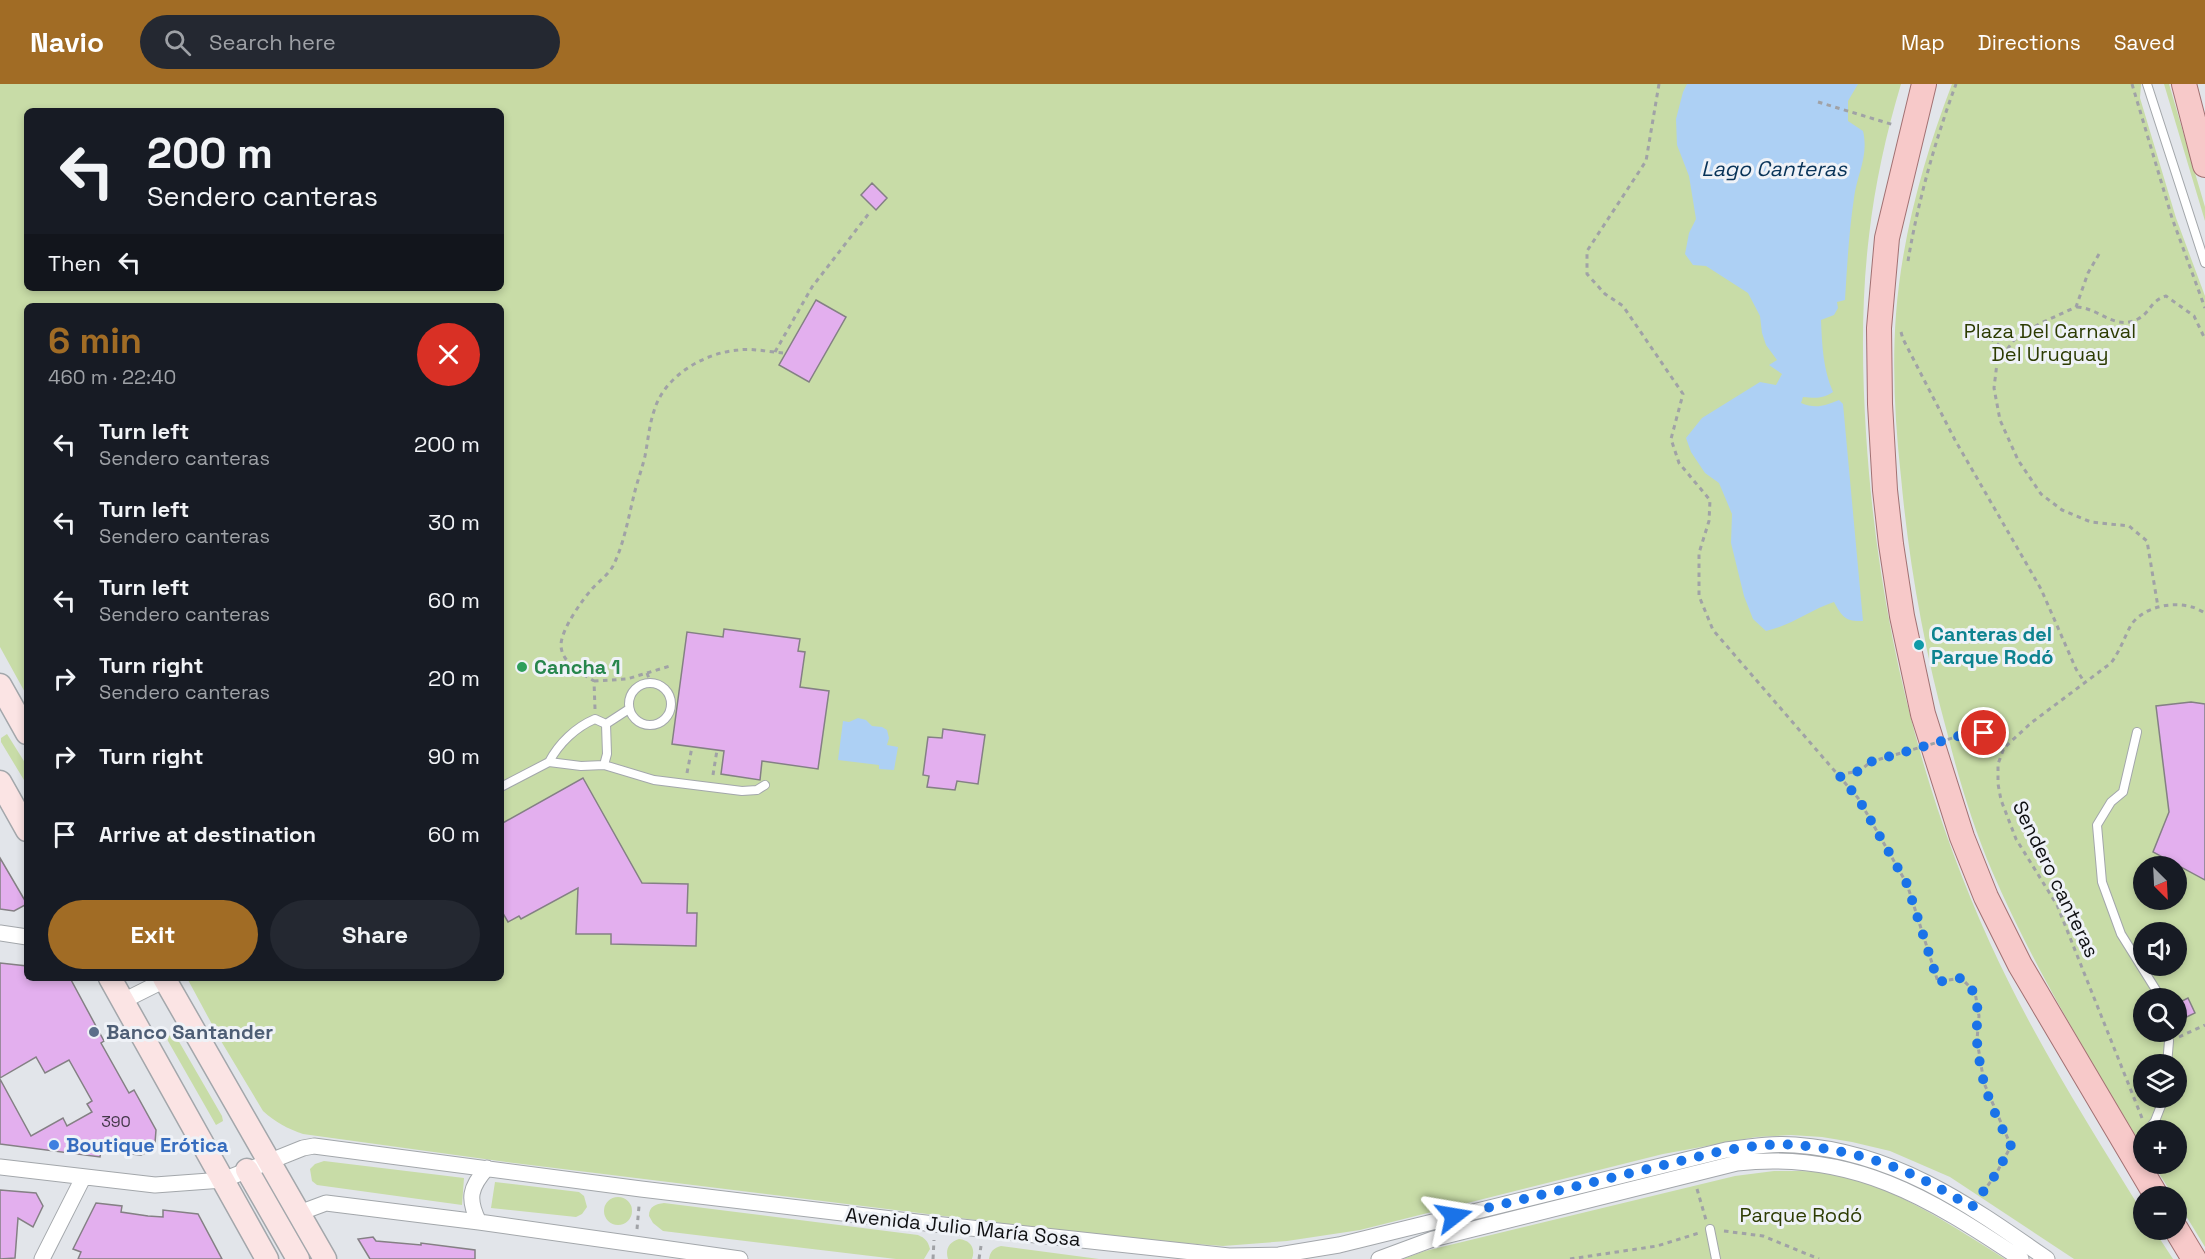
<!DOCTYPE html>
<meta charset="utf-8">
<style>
:root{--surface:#171b24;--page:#242831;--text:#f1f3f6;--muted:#9ea1a6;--accent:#a16c25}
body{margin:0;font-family:"Space Grotesk",sans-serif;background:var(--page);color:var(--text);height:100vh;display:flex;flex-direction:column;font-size:22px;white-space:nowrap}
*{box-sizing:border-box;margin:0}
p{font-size:20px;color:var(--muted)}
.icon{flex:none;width:33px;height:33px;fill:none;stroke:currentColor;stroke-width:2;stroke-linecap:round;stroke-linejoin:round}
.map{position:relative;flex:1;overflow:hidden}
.side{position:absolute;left:24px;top:219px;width:480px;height:678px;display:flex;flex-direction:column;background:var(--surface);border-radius:9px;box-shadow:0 3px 9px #0003}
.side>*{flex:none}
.guide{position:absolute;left:24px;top:24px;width:480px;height:183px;border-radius:9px;box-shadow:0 3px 9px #0003;background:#171b24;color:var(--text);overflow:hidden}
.needle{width:39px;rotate:156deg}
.buttons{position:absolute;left:2133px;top:772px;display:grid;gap:12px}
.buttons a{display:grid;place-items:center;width:54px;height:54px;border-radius:50%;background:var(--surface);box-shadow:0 3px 9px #0003;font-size:30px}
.pin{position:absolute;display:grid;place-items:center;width:51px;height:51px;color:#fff;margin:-26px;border:3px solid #fff;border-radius:50%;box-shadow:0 2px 6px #0007}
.me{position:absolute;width:66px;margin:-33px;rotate:76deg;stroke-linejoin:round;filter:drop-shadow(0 0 4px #0008)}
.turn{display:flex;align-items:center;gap:21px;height:126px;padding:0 24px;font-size:27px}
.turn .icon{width:78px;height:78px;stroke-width:2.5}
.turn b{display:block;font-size:42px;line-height:51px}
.then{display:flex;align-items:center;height:57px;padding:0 24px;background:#0003;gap:12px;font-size:22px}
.round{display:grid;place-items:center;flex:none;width:63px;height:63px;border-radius:32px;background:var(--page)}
.head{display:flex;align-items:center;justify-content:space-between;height:102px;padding:0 24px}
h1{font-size:36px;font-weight:600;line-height:45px;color:var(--accent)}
.cta{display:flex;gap:12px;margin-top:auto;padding:12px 24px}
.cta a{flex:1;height:69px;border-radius:36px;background:var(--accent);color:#fff;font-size:24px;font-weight:600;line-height:69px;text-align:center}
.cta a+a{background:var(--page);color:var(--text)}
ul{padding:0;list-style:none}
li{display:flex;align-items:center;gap:18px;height:78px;padding:0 24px}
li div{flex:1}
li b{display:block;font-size:22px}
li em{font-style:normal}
header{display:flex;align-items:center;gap:36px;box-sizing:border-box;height:84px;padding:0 30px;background:var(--accent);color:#fff}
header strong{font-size:28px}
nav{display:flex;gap:33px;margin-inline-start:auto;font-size:21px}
.search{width:420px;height:54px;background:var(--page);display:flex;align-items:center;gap:15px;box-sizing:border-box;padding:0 21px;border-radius:33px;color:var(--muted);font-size:22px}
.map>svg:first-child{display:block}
.green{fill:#c8dca7;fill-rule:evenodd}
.water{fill:#add0f4}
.building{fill:#e3afee;stroke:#848084;stroke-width:1.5}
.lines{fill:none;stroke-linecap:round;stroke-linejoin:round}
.service-casing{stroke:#a3a7ab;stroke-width:10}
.minor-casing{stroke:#a3a7ab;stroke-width:17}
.secondary-casing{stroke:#a3a7ab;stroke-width:25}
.primary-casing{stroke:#a27172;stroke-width:26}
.path{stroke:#a0a2a6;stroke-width:3;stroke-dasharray:4.5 4.5;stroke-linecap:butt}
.service{stroke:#fff;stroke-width:8}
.minor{stroke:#fff;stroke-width:15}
.secondary{stroke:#fbe4e4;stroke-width:22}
.primary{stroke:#f7c9c9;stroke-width:24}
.path-bridge{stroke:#a0a2a6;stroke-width:3;stroke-dasharray:4.5 4.5;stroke-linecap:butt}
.route{stroke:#1a73e8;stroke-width:10;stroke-dasharray:0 18}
.culture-dot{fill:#0f9aa8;stroke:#eff2f7;stroke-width:2}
.leisure-dot{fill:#2e9e5b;stroke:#eff2f7;stroke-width:2}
.service-dot{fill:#5c6f8a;stroke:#eff2f7;stroke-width:2}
.shop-dot{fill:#3f7fe0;stroke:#eff2f7;stroke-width:2}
.labels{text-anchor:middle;stroke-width:6;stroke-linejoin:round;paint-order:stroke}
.number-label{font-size:16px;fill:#443849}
.park-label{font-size:20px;fill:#2d3c03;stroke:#eff2f7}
.culture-label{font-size:20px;font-weight:bold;fill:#0d838f;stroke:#eff2f7;text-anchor:start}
.leisure-label{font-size:20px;font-weight:bold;fill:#27864d;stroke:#eff2f7;text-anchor:start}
.street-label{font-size:20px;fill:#0f1012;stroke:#eff2f7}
.service-label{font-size:20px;font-weight:bold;fill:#4e5e75;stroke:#eff2f7;text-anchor:start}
.shop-label{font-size:20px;font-weight:bold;fill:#366cbe;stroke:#eff2f7;text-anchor:start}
.water-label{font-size:21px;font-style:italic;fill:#083358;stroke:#eff2f7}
</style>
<header>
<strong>Navio</strong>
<div class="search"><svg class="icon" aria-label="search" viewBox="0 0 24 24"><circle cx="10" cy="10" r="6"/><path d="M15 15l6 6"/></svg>Search here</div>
<nav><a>Map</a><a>Directions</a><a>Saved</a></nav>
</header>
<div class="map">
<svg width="2205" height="1175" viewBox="0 0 2205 1175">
<rect width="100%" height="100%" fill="#e2e5ea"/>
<path class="green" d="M0 0H1901C1886 50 1875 100 1869 152 1861 218 1862 284 1866 349 1877 525 1917 698 1990 859 2033 953 2089 1042 2143 1129L2144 1146H2154L2173 1175H2074L1950 1093 1890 1067 1852 1058 1822 1053 1791 1051 1756 1053 1663 1070 1360 1146 1287 1157 1223 1162 1130 1155 514 1079 303 1050C288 1045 275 1038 263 1027L221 957 187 894H501V222H27V612L0 563ZM27 27H501V204H27Z
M1952 0H2141L2140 14 2176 134 2205 212V1163L2177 1117 2176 1113H2174L2153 1080H2176V1047H2144L2143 1064C2089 974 2034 884 1992 787 1973 742 1959 696 1947 648 1924 564 1909 480 1901 393 1895 339 1892 284 1896 230 1902 152 1924 73 1952 0ZM2144 783H2176V816H2144ZM2144 849H2176V882H2144ZM2144 915H2176V948H2144ZM2144 981H2176V1014H2144Z
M2164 0H2169L2205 123V137Z
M7 650 27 682V701L1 658V654Z
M174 949 222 1032 223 1037 216 1041 168 957 167 953Z
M324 1077 464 1094 462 1121 317 1101 312 1097 310 1085 315 1080Z
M1774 1087C1797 1087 1820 1086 1842 1091 1899 1106 1956 1144 2005 1175H1403L1425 1167 1735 1092Z
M495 1098 579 1108 584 1112 587 1123 582 1130 576 1133 491 1124Z
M604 1127a14 14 0 1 1 28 0a14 14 0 1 1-28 0Z
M664 1119 918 1151C925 1154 928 1157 930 1165L924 1175H896L663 1147 653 1139 649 1132C649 1122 656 1120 664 1119Z
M959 1155C970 1156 976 1164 972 1175H948C945 1165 949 1158 959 1155Z
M1001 1162 1099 1175H989C990 1167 994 1164 1001 1162Z"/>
<path class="water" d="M1687 0H1858L1848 17V37L1863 47C1869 72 1857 90 1854 114 1849 148 1847 182 1845 216L1837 218 1838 224 1834 231 1821 236C1822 261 1823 285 1833 308 1823 315 1815 314 1803 313L1801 319C1815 325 1825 322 1839 316L1843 320 1863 537C1846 538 1842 533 1834 518 1810 526 1790 542 1766 547L1753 535 1744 512 1731 459 1732 430 1719 399 1705 389 1691 368 1686 354 1702 334 1760 298 1776 301 1782 290 1769 281 1777 276 1766 261 1762 249 1760 232 1748 209 1706 182 1693 181 1685 170 1689 149 1696 135 1689 92 1677 61 1676 35 1683 8Z
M858 634 866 636 872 642 882 643 887 646 889 654 887 661 898 663 894 686 879 685V681L838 676 843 637 849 638Z"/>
<path class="building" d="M872 99 887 114 876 126 861 111Z
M816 216 846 233 809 298 779 281Z
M724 545 800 555 798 567 805 568 800 603 829 607 818 685 762 677 760 696 721 690 724 667 672 660 687 548 723 553Z
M2191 618 2205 620V796L2153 768 2169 728 2156 622Z
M943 645 985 651 978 700 957 697 955 706 927 703 929 692 923 691 928 653 942 654Z
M583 694 642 799 688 800 687 829H697L696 862 611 860V850H576L578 804 521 835 519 832 508 838 501 826V740Z
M0 774 27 820 14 827 0 825Z
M0 879 27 882V894H70L104 957 101 959 129 1009 134 1006 156 1046 155 1059 152 1066 141 1071 101 1067 100 1073 0 1060V995L31 1052 63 1034 67 1042 92 1028 87 1020 92 1017 69 976 45 989 36 973 0 994Z
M2188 914 2195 929 2176 938V920Z
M0 1106 36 1109 43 1122 33 1143 18 1134 15 1174 0 1175Z
M96 1119 122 1122 121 1128 148 1132 163 1133V1126L198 1130 222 1175H78L81 1168 73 1165Z
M373 1153 376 1157 421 1161V1159L475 1166V1175H370L358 1155Z"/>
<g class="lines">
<g class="service-casing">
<path id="service" d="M2147 0 2205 179
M629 620a21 21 0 1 1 42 0a21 21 0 1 1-42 0Z
M606 640 629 625
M2137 648 2123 708 2111 718 2097 741 2102 798 2121 850 2156 906 2158 915
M549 678C559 659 576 643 595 635L606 640 607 670 604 681
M501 703 549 678 581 682 604 681 654 696 742 707 757 706 765 701
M2167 981 2169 957 2167 948
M2147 1047 2155 1037 2164 1014
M1710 1145 1716 1175"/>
</g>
<g class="minor-casing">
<path id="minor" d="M0 849 27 853
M123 917 165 896
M0 1083 155 1101 223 1096 303 1064 314 1062 641 1105 934 1140 1229 1172 1279 1171 1339 1161 1726 1066C1749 1063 1772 1059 1795 1061 1895 1068 1968 1120 2047 1175
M299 1129 326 1119 479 1138 740 1175
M479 1138C467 1115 470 1103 487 1084
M42 1175 83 1094
M1379 1175 1433 1155 1737 1079C1852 1066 1930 1114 2021 1175"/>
</g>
<g class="secondary-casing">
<path id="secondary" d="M0 601 27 649
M0 698 27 746
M110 894 267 1175
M164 894 325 1175
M247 1086 298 1175"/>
</g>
<g class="primary-casing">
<path id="primary" d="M1924 0 1887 154 1879 244 1880 320 1885 406 1891 460 1902 532 1923 630 1962 753 1986 813 2020 881 2157 1113
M2184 0 2205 81
M2176 1145 2194 1175"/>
</g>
<path class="path" d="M1659 0 1646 77 1587 167V190L1605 210 1623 222 1683 310 1671 355 1679 379 1710 416 1709 437 1699 469V512L1713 546 1858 714 1907 800 1938 898 1961 894 1975 908 1979 932 1977 956 1984 999 2011 1062 1996 1090 1981 1111
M2132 0 2172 134 2205 224
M1818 18 1894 41
M2099 170 2088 189 2076 223 2039 240 2014 256 1997 279 1994 304 2000 336 2018 376 2041 410 2062 426 2091 438 2129 442 2147 457 2158 523
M1908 177C1918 117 1935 57 1956 0
M2077 223C2099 224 2115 247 2138 235 2151 228 2150 217 2166 212L2194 232 2205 255
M1969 237 2006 267
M1901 248 1903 255 1955 356 2041 505 2076 585 2085 599
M775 268 812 203 870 128
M647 589 651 600
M594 597 627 595 670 582
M595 625 594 597C581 589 561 578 561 561 561 546 582 516 592 505 599 497 608 491 613 482 624 460 628 435 634 411 637 398 642 385 645 372 648 357 649 342 654 327 664 292 704 269 738 266 753 264 769 268 784 269
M1973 648 1984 649 1991 660 2004 664
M687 689 692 663
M713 691 717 666
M1840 693 1848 689 1860 687 1870 678
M2179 953 2205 941
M2142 1034 2057 821 2016 755 2001 716 1998 700V680L2004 664 2031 639 2111 579C2120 567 2124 554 2131 541 2143 523 2172 517 2192 523 2196 524 2201 527 2205 529
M1697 1105 1706 1136
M2178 1115 2186 1127
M637 1145 639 1122
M1724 1147 1763 1152 1819 1175
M933 1175 934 1156
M979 1175 981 1162
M1570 1175 1657 1162 1699 1149"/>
<use href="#service" class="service"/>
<use href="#minor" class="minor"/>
<use href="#secondary" class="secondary"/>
<use href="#primary" class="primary"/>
<path class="path-bridge" d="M1870 678 1973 648"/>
</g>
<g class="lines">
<path class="route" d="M1454 1132 1726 1066C1749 1063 1772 1059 1795 1061 1833 1064 1876 1074 1911 1090 1932 1099 1952 1112 1972 1123L1996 1090 2011 1062C2001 1043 1990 1020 1984 999 1981 986 1978 971 1977 957 1975 932 1985 913 1961 894L1938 898 1907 800 1858 714 1840 693 1848 689 1860 687 1870 678 1973 648 1984 649"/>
</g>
<circle class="culture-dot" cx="1919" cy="561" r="6"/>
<circle class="leisure-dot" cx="522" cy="583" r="6"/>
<circle class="service-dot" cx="94" cy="948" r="6"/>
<circle class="shop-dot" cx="54" cy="1061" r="6"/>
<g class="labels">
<g class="number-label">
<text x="116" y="1043">390</text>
</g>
<g class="park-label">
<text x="2050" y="254">Plaza Del Carnaval<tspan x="2050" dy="23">Del Uruguay</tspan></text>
<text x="1801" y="1138">Parque Rodó</text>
</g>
<g class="culture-label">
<text x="1931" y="557">Canteras del<tspan x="1931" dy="23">Parque Rodó</tspan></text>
</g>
<g class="leisure-label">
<text x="534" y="590">Cancha 1</text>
</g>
<g class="street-label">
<text transform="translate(2056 795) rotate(64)" y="7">Sendero canteras</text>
<text transform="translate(963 1143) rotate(6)" y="7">Avenida Julio María Sosa</text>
</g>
<g class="service-label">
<text x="106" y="955">Banco Santander</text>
</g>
<g class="shop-label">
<text x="66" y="1068">Boutique Erótica</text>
</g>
<g class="water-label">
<text x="1774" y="92">Lago Canteras</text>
</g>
</g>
</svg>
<div class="buttons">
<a><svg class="needle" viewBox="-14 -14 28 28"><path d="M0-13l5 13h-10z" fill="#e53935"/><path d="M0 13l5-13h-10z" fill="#9ea1a6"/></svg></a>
<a><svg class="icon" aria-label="sound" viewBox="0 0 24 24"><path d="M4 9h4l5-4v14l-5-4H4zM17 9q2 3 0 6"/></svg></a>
<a><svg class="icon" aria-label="search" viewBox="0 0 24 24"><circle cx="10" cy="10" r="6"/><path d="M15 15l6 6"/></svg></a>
<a><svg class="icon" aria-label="layers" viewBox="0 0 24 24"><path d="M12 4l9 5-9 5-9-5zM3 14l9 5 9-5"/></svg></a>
<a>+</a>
<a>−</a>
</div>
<div class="pin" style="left:1984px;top:649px;background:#d93025"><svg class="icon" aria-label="arrive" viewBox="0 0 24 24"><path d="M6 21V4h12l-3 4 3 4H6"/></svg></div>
<svg class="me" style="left:1454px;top:1132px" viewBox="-20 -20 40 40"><path d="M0-17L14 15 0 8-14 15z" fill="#1a73e8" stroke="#fff" stroke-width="4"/></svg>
<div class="guide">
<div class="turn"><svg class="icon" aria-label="left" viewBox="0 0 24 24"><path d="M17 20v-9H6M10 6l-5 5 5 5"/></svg><div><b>200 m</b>Sendero canteras</div></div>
<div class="then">Then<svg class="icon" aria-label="left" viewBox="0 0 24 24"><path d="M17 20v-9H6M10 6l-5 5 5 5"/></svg></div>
</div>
<section class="side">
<div class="head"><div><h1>6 min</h1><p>460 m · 22:40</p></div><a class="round" style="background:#d93025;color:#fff"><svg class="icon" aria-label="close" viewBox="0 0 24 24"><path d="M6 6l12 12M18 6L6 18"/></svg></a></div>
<ul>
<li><svg class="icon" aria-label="left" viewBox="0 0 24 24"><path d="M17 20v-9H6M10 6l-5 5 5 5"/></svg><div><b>Turn left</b><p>Sendero canteras</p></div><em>200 m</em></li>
<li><svg class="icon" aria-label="left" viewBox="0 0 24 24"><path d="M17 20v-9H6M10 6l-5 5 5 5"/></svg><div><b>Turn left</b><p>Sendero canteras</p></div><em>30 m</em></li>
<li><svg class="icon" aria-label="left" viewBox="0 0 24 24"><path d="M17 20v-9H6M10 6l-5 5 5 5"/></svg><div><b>Turn left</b><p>Sendero canteras</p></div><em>60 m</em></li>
<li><svg class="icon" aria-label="right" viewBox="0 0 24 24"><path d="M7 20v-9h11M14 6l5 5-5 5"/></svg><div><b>Turn right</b><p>Sendero canteras</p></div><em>20 m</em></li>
<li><svg class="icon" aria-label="right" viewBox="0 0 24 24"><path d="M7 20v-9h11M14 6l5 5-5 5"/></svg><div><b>Turn right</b></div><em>90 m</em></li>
<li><svg class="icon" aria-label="arrive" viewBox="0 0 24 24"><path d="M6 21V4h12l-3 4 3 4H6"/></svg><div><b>Arrive at destination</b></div><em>60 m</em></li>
</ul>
<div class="cta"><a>Exit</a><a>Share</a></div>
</section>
</div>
